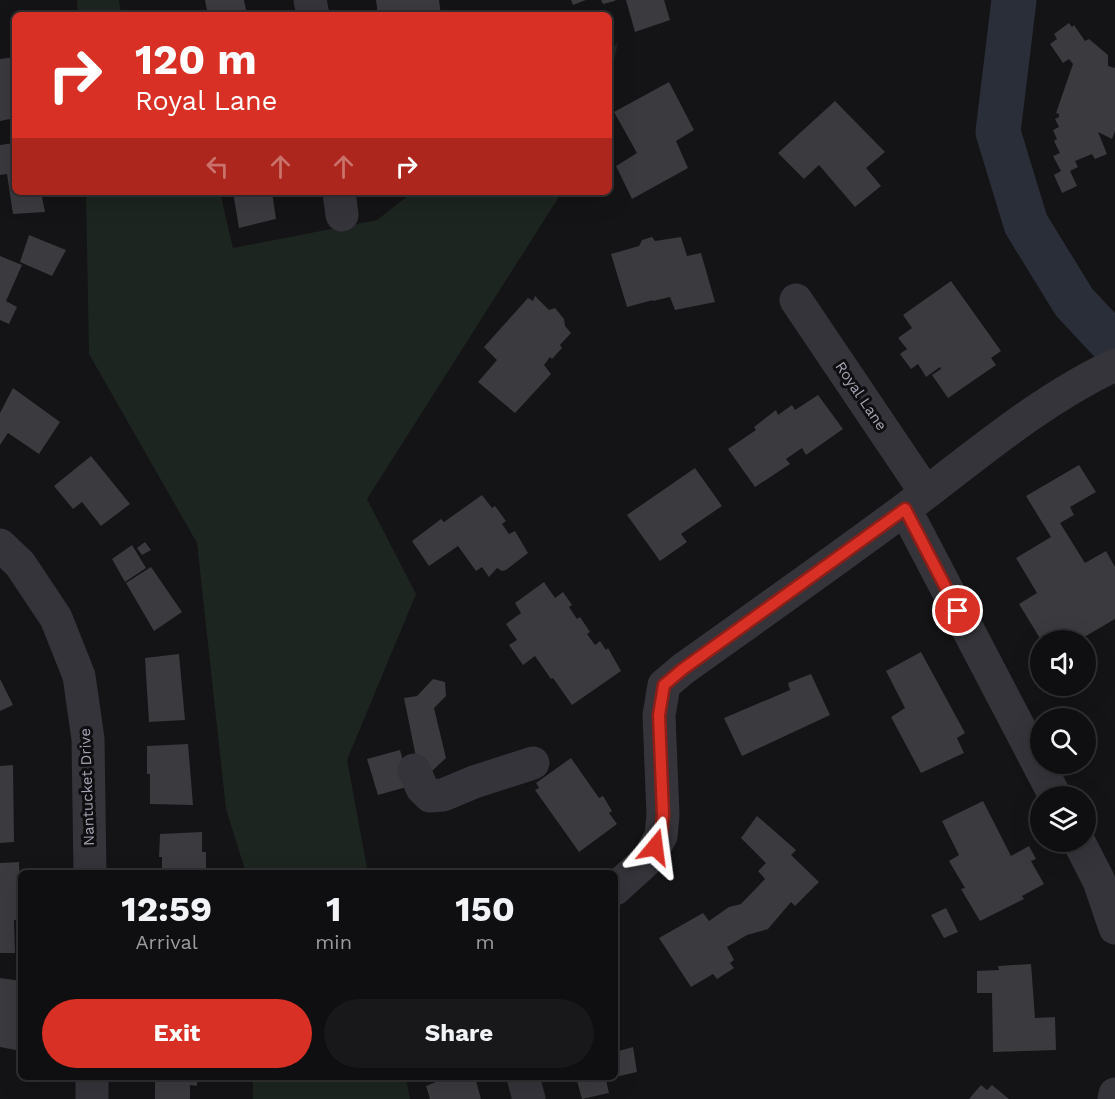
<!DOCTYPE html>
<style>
:root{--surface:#0f0e10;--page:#181719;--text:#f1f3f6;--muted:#9b9c9f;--line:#2f2e30;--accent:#d93025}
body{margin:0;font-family:"Work Sans",sans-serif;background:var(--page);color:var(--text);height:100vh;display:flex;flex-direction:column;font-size:22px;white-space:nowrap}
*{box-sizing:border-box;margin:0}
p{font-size:20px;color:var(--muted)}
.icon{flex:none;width:33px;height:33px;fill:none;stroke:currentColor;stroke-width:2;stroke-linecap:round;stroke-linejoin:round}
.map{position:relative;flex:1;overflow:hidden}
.drawer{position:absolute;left:18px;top:870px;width:600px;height:210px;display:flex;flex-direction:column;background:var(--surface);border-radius:9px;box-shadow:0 6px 24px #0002,0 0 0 2px var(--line)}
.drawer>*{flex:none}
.guide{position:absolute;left:12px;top:12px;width:600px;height:183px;border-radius:9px;box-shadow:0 6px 24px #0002,0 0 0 2px var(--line);background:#d93025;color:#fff;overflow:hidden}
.fabs{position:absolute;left:1030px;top:630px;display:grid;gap:12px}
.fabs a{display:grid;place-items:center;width:66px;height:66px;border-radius:50%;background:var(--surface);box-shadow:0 6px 24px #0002,0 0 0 2px var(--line);font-size:30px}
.pin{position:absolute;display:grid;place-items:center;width:51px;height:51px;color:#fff;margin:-26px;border:3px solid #fff;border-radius:50%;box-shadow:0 2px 6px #0007}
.me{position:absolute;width:66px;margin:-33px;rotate:16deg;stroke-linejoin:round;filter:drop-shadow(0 0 4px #0008)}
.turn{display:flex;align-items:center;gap:21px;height:126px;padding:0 24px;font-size:27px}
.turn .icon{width:78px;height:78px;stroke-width:2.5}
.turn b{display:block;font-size:42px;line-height:51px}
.lanes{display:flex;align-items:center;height:57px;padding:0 24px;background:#0003;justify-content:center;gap:30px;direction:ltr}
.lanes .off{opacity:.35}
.eta{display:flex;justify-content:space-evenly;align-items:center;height:102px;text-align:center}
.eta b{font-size:36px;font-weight:700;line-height:42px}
.button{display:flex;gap:12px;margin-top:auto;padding:12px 24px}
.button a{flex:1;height:69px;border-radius:36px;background:var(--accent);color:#fff;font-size:24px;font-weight:700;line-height:69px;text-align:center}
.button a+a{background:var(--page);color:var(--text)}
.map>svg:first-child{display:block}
.green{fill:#1d2520}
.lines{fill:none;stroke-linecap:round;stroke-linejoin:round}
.river{stroke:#2a2e38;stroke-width:45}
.building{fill:#3b3a3f}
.minor{stroke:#35343a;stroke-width:33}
.route-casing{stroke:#8d1f18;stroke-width:15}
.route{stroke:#d93025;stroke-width:10}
.labels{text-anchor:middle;stroke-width:6;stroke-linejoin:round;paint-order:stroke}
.street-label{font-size:15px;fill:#a5a6b5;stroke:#0f0e10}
</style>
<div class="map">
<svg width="1115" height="1099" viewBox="0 0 1115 1099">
<rect width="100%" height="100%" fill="#141315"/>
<path class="green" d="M77 0H119L121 15H78Z
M618 43 609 83V48Z
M86 192H220L233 248 377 220 413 192H562L367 499 416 594 347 760 368 873H246L226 809 197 543 89 354Z
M253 1077H406L410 1099H253Z"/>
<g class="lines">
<path class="river" d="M1014 0 998 132 1026 224 1074 302 1115 346"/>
</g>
<path class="building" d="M205 0H244L247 15H208Z
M376 0H439L441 15H378Z
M571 0H586L573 5Z
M601 0H615V1L603 4Z
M626 0H664L670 20 635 32Z
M1069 23 1072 27 1074 25 1085 41 1089 39 1108 55V66L1115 68V131L1112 139 1098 132 1107 154 1095 159 1092 154 1075 161 1078 167 1070 171 1077 186 1062 193 1054 175 1061 171 1053 156 1060 153 1054 141 1057 139 1053 130 1059 127 1055 119 1059 117V114L1056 113 1073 64 1069 59 1063 63 1050 44 1057 39 1054 34Z
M15 57V118L0 121V59Z
M669 82 694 130 676 141 688 168 632 199 616 166 637 153 614 112Z
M835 101 885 152 866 168 881 186 855 207 819 165 804 179 778 153Z
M15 143V192H41L45 212 13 214 7 174 0 175V145Z
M233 192H272L276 219 239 228Z
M29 235 66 250 52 276 20 262Z
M652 237 655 241 681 237 687 256 701 253 715 302 675 310 670 297 653 301V300L627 307 611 254 639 246 642 240Z
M0 256 22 265 6 301 17 307 9 324 0 320Z
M951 281 1001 351 991 358 996 365 948 398 932 375 941 369 940 367 926 377 918 364 911 369 900 354 907 349 898 338 912 328 903 315Z
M535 296 549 310 555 308 564 319 565 326 571 333 560 345 562 348 552 359 550 357 544 365 551 374 515 413 478 382 497 360 484 347 528 298 533 301Z
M13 388 60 422 39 454 8 433 0 445V413Z
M818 395 843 429 806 455 802 448 786 459 790 464 755 487 728 449 756 430 754 427 776 410 778 415 792 405 795 410Z
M91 456 130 504 101 526 82 502 73 509 54 486Z
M1079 465 1096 492 1070 507 1074 515 1060 523 1085 563 1106 551 1115 567V619L1079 640H1073L1066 628 1041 640 1019 604 1037 593 1016 558 1051 537 1026 496Z
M695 468 722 506 681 534 687 542 660 561 627 515Z
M482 495 492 508 495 506 506 521 502 524 509 534 515 531 528 553 506 570 502 571 497 568 489 577 482 567 476 571 458 546 429 566 412 541 441 519 444 522Z
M145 542 151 550 142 555 137 548Z
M132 545 146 568 125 582 112 559Z
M151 567 182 612 154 631 126 583Z
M544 582 555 598 563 592 572 605 569 607 577 619 580 617 590 632 587 634 595 645 600 641 606 650 608 648 621 671 572 705 553 678 551 679 535 656 523 665 509 645 517 640 506 624 521 613 515 603Z
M921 652 965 733 957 738 964 753 921 773 891 717 905 708 886 671Z
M179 654 185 720 149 722 145 658Z
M811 674 830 715 742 756 724 718 790 690 788 683Z
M0 679 13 705 0 711Z
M433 679 445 682 446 696 434 708 446 758 432 771 418 767 404 698 417 696Z
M188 744 193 805 150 804V774H147V746Z
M400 750 410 786 378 795 367 759Z
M571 758 599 798 603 796 612 811 609 813 617 824 579 852 535 790 539 788 536 783Z
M13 765 14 842 0 843V766Z
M983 801 1011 856 1029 846 1036 859 1031 861 1044 884 1022 896 1024 899 980 921 961 889 965 888 949 861 959 855 942 821Z
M757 816 796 850 791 855 819 882 795 906 791 902 768 929 747 935 727 947 734 960 730 963 734 968 717 979 713 974 691 987 659 938 703 913 709 921 729 907 741 904 765 879 758 871 766 863 741 838Z
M202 832V852H206V873H162V857H159L160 834Z
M19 862 21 921 14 920 15 953H0V863Z
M946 908 958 932 944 938 931 915Z
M1031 964 1035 1018 1055 1017 1056 1050 993 1052 992 993H977V971L999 970 998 966Z
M0 978 21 981V1051L0 1047Z
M633 1047 637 1072 615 1077V1052Z
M155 1077H197V1086L190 1085V1099H155Z
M434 1077H475L481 1099H430L426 1086 436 1082Z
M576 1077H614V1078L606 1080 609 1093 582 1099Z
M981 1085 987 1090 992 1085 1009 1099H969Z"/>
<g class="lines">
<path class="minor" d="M310 0 313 15
M339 192 342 215
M796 300 926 493
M905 509 1055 796
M0 545 20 564 56 618 79 676 88 739 90 873
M414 770 422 788 430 796 443 795 474 782 533 763
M1079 842 1099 881 1115 928
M615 889 648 859 661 836 663 815 659 715 664 685 683 669C757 616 832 563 905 509 972 459 1038 401 1115 365
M92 1077V1099
M523 1077 529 1099
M1114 1099 1115 1094"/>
</g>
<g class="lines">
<g class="route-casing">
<path id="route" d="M655 847 661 836 663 815 659 715 664 685 683 669 905 509 958 611"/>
</g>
<use href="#route" class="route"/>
</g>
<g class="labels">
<g class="street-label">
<text transform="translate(861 396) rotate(56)" y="5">Royal Lane</text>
<text transform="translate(87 787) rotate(-92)" y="5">Nantucket Drive</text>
</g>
</g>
</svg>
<div class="fabs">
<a><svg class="icon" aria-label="sound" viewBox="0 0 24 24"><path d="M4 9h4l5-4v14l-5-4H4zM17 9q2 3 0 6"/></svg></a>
<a><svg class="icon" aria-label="search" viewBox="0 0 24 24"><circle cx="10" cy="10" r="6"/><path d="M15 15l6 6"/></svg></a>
<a><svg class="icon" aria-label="layers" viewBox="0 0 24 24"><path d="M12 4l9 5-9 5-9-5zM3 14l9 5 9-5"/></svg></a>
</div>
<div class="pin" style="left:958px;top:611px;background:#d93025"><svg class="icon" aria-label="arrive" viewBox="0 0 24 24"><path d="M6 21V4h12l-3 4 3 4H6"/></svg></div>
<svg class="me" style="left:655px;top:847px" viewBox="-20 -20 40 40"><path d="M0-17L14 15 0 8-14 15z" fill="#d93025" stroke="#fff" stroke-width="4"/></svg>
<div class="guide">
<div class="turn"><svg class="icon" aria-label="right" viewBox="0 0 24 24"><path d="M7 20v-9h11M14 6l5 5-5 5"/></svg><div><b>120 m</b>Royal Lane</div></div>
<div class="lanes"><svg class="icon off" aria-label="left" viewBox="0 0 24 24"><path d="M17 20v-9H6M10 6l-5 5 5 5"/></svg><svg class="icon off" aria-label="ahead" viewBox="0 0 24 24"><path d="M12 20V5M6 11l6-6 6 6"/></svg><svg class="icon off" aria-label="ahead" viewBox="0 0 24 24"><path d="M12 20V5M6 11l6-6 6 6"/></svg><svg class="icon" aria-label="right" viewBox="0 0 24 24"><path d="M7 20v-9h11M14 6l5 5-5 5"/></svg></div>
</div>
<section class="drawer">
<div class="eta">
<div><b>12:59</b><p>Arrival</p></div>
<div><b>1</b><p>min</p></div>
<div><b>150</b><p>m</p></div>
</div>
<div class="button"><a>Exit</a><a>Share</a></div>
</section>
</div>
